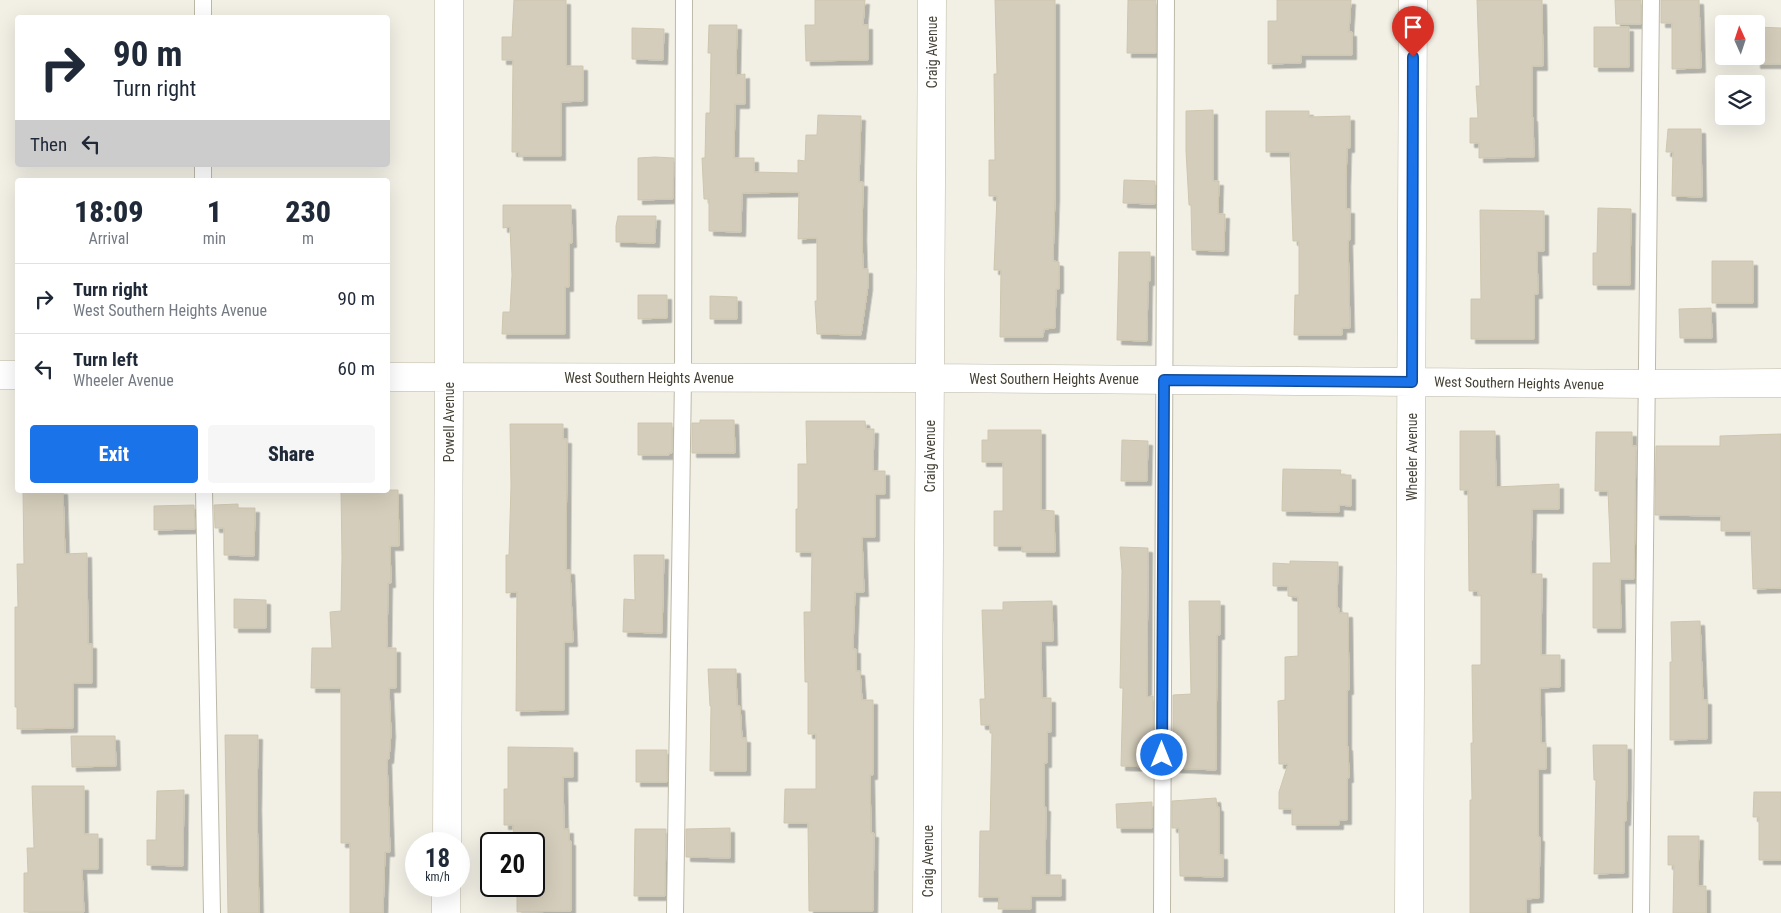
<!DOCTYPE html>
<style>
:root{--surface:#fff;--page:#f6f6f7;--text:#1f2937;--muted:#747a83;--line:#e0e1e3;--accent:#1a73e8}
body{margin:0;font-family:"Roboto Condensed",sans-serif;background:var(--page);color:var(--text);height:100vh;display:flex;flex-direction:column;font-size:19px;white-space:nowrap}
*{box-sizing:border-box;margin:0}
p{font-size:16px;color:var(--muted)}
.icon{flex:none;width:28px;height:28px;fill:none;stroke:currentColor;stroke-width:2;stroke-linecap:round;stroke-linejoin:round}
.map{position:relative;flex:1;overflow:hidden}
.side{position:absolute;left:15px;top:178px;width:375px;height:315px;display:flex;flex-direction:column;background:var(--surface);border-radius:5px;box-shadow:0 5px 20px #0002}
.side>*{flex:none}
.hud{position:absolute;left:15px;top:15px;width:375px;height:152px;border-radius:5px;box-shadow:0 5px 20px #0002;background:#fff;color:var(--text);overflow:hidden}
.needle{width:32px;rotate:357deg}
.fabs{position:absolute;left:1715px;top:15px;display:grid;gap:10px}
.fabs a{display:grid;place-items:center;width:50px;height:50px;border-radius:5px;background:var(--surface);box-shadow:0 5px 20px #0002;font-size:25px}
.speed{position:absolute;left:405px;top:832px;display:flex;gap:10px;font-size:25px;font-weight:700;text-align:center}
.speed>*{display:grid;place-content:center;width:65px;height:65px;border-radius:50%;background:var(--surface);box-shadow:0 5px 20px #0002;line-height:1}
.speed small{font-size:12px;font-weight:400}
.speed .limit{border:2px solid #111;border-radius:8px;background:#fff;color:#111}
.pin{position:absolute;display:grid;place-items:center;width:42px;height:42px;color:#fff;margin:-51px -21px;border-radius:50% 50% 50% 0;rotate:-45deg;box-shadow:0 0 5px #0007}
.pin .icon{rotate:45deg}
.me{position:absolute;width:55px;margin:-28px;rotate:0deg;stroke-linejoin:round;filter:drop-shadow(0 0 4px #0008)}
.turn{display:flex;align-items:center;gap:18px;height:105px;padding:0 15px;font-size:22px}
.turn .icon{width:65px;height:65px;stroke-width:2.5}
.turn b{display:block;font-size:35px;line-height:42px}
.then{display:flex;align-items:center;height:48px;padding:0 15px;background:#0003;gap:10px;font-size:19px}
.eta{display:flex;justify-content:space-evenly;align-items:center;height:85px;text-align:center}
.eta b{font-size:30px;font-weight:800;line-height:35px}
.action{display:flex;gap:10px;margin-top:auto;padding:10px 15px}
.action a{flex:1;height:58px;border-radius:5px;background:var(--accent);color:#fff;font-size:20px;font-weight:800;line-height:58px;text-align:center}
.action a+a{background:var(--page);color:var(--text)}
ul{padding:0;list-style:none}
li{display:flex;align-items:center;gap:15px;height:70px;padding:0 15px;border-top:1px solid var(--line)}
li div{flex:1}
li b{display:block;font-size:19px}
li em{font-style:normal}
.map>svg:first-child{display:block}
.building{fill:#d4cdbb;stroke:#cec6ae;filter:url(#shadow)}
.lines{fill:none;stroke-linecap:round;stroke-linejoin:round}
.lane-casing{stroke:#bdb9a8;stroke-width:18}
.street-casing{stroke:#bdb9a8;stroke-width:29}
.lane{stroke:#fff;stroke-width:16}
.street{stroke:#fff;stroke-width:28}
.route-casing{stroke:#114b97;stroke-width:12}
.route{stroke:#1a73e8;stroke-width:9}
.labels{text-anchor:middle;stroke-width:4.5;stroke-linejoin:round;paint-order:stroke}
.street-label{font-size:14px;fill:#454135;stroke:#fff}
</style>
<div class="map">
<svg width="1781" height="913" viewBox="0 0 1781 913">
<defs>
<filter id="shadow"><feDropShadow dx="4.5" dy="4.5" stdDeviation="0" flood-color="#0004"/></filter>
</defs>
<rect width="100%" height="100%" fill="#f2f0e5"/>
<path class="building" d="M514 0H566V66H583V101L561 102V156H519V152H512L513 60H502V37H512Z
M815 0H865L863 25H868V60L806 61 805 25H815Z
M995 0H1055V196L1053 261 1059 262V289H1056L1055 328 1044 329 1043 337H1000L1001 270H994L997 196H989V160H995L994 74H997Z
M1128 0H1156V53H1127Z
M1277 0H1351L1349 32H1352V55H1301V63L1268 64V21H1277Z
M1477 0H1542L1543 66H1532V117H1533L1534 157 1479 158V143H1470V118H1478L1476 86H1480Z
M1615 0H1641V24H1616Z
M1661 0H1699L1701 68 1672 69V23H1661Z
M709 25H737L736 75 745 74V104H735L734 158H754V172L798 173V160L805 161 806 135H817L818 115 861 116 859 182H863L862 236 863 269H868V286L861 335 817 334 815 301H817V238L798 239 799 192 742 193 741 232 709 231V199H704L702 158H705L706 113H710L711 53H708Z
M1594 27H1629V67H1594Z
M1756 27 1781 28V64H1756Z
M632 28 664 29 663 60 632 59Z
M1213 110V181H1219L1218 214H1225L1224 251 1192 250 1191 205H1189L1186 151V111Z
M1266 111H1309V117L1350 116V148H1347L1346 182V209H1350V240H1348L1350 328H1342V335H1294L1295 295H1299V241H1293L1290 152H1266Z
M1668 129H1701L1702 197 1672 196 1673 152H1666Z
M655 157 674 158 673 199 638 200V158Z
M1124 180 1155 181V204L1123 203Z
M503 205H571L572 243H569V287H565V334H502L503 312H510L512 275 510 227 503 228Z
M1598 208 1631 209 1630 285H1593V253H1597Z
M1480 210 1544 211V251H1537L1538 294H1534V339H1471V299H1481Z
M618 216H656L655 243 616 242V226Z
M1119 252H1150V281H1148L1147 341 1117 340Z
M1712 261H1753V303H1712Z
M638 295H667V318L638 319Z
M710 296 737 297V319H710Z
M1711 308 1712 338H1680L1679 309Z
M700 420H734L735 453H692V423H700Z
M806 421H865L866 429H874L873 471H885V494H875V537H862L864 592H855L853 649H856V671H860L862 700H873V775H870L871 833H874L873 911H809L808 823H784L785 789H816V734H808V682H805L804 612H811L812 552H796V509H798V464H807Z
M638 423H672V453H669V455H638Z
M510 424H563V439H567L566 570H570L573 642H564V710L516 711 517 592 506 593V555H509L511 486Z
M988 430H1041V510L1054 511 1055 552H1022V546H994V511H1003V462H982V440H988Z
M1460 431H1495L1496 487 1559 484V509H1532L1531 574H1542L1541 655H1560V687L1540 688 1541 743H1546V769H1538V837H1540L1539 898 1526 899V913H1470V800H1472L1471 743H1473L1472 665H1481V595H1478V591H1469L1468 490H1460Z
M1596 432H1632V446H1636L1634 579H1620L1621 628H1593V563H1611L1608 491H1595Z
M1781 434V588L1753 589 1751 531H1721V516L1655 515 1656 446H1720V436Z
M1122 440 1148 441 1147 481H1121Z
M1283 469 1341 470 1340 475H1351V506L1339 505V512L1282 511Z
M23 490H63L65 554 87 553 88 644H92V683H73V728L17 729V707H15V607H18L17 564H24Z
M341 490H398L399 546H390L391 583H388L387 648H396V688H389L391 733 389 759H387L390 852H385L383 913H350V843H341V688H311L312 648H332L330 612 341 611 342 557Z
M238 504V508H255L254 556 224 555V528H215L214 505Z
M194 505 195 529 154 530V506Z
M1120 547 1148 548 1147 697 1153 696V767L1121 766 1123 688H1120L1122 571Z
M634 555H664L662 633 623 632 624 599 635 600Z
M1290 561 1338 562 1337 608H1339V613H1348L1349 690H1347V746H1348L1349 778H1347V820H1339V825H1292V809H1279V792L1288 764H1279L1278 701 1285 700V657L1298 656V597L1288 596V586H1273V563L1290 564Z
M234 599 266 600V628H234Z
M1052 601 1053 641H1041L1042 698H1051V732H1047V763H1044V807H1046L1045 875H1061V896H1031V909H998L999 897H979L980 831H990L992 733H990V725H981L980 699H985L982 610H1003V602Z
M1189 601H1220V635H1217L1216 770 1173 768V695L1191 694Z
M1700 621 1703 700H1707V739L1670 740V662H1672L1671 622Z
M708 669H736L737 706H740L742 738H746V771H710L711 706H710Z
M225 735H258L257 806 259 913H228Z
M71 736H115L116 766 72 767Z
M1593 745H1627V784L1626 821H1624V873L1594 874 1596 780H1594Z
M508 747 573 748V777H563L564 829H569V841H571V911L517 912V886H534V844H514L513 825H504V789H508Z
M636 750H667V782H636Z
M32 786H84V834H98V869H82L84 912H24V873H28L27 848H34Z
M184 790 183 866 147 865V840H156L157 791Z
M1754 792H1781V860H1759V817H1753Z
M1216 798 1217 807H1219V855H1223V877L1180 876 1179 828H1172V801Z
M1152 802V828H1117L1116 804Z
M730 828V858L686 857V829Z
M635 829H666L665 896H634Z
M1668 836H1699L1698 886H1706V913H1673L1674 865H1668Z"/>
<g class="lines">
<g class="lane-casing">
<path id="lane" d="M203 18V0
M203 180V165
M204 490 212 913
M675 913 683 378 684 0
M1162 913 1166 0
M1641 913 1651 0"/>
</g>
<g class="street-casing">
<path id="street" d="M0 375H18
M388 377 930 378 1648 384 1781 383
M447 844 449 377V0
M446 913V886
M927 913 932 0
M1409 913 1413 0"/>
</g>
<use href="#lane" class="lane"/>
<use href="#street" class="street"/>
</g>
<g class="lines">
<g class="route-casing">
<path id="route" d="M1162 755 1164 380 1412 382 1413 57"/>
</g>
<use href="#route" class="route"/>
</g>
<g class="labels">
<g class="street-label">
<text transform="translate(932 52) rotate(-90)" y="5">Craig Avenue</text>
<text x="649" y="383">West Southern Heights Avenue</text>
<text x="1054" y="384">West Southern Heights Avenue</text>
<text transform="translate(1519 383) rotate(1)" y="5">West Southern Heights Avenue</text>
<text transform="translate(449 422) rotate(-90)" y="5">Powell Avenue</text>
<text transform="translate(930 456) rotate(-90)" y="5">Craig Avenue</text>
<text transform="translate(1412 457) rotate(-90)" y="5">Wheeler Avenue</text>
<text transform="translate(928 861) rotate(-90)" y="5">Craig Avenue</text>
</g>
</g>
</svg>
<div class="fabs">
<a><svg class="needle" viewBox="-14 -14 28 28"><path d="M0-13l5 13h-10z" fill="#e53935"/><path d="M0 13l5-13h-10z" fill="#747a83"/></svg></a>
<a><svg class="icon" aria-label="layers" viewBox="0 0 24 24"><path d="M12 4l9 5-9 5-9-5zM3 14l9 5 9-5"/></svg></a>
</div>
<div class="speed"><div>18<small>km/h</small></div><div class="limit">20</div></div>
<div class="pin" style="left:1413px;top:57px;background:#d93025"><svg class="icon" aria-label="arrive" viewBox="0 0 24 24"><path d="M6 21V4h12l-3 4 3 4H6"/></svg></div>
<svg class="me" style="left:1162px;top:755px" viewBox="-20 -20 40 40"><circle r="17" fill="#1a73e8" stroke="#fff" stroke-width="3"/><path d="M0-11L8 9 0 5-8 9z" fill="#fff"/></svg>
<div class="hud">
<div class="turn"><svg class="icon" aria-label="right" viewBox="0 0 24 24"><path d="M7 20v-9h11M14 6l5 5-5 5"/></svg><div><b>90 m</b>Turn right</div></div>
<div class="then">Then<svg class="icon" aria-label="left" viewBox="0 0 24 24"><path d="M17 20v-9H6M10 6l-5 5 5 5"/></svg></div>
</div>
<section class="side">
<div class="eta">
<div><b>18:09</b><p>Arrival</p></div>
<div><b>1</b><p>min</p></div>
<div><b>230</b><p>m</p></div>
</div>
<ul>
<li><svg class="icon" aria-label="right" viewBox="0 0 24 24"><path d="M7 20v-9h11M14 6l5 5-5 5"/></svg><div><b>Turn right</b><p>West Southern Heights Avenue</p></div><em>90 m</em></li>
<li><svg class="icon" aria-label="left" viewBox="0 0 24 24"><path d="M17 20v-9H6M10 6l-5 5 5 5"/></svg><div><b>Turn left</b><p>Wheeler Avenue</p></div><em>60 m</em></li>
</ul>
<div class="action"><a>Exit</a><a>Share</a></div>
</section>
</div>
